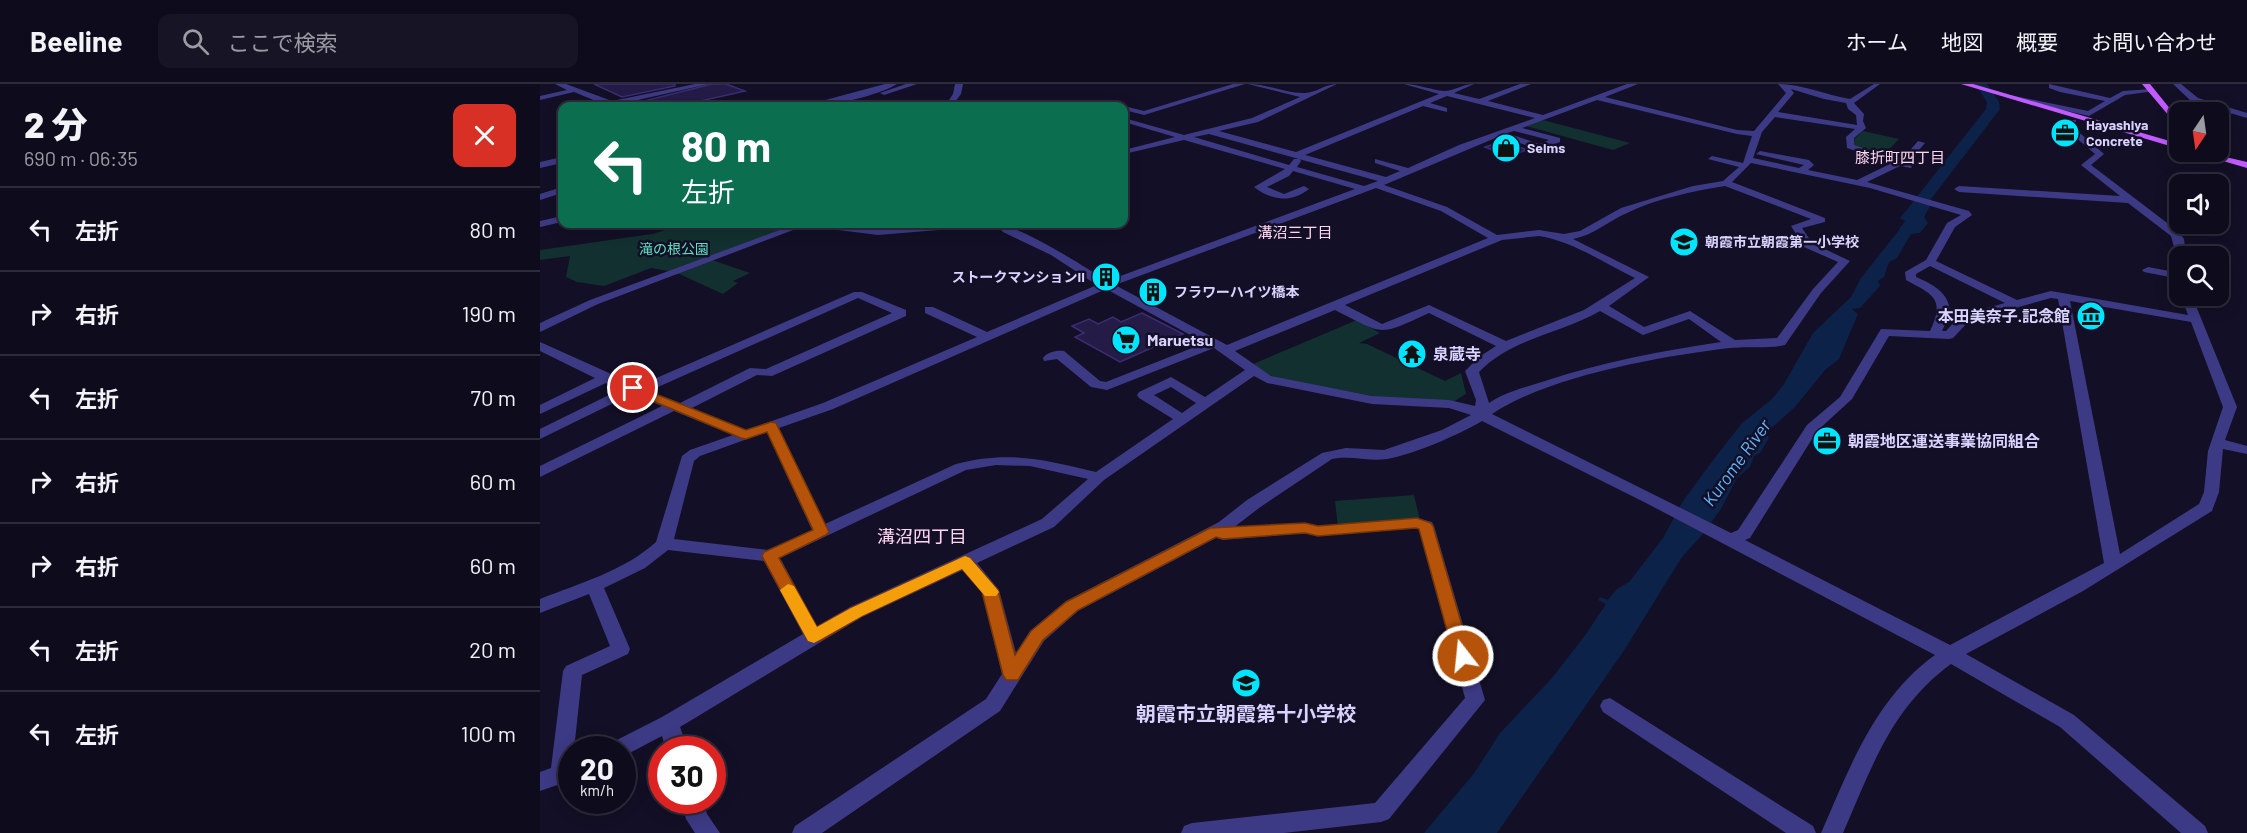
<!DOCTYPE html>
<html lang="ja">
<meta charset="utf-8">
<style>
:root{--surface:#0e0b1c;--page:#171425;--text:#f1f3f6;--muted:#9b9ba3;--line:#2e2b3b}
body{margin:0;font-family:Barlow,"Noto Sans JP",sans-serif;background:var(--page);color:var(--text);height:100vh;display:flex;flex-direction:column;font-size:22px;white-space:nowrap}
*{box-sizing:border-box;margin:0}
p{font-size:20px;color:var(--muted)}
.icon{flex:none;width:33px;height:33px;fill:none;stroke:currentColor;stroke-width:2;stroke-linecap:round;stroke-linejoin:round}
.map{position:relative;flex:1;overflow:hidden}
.side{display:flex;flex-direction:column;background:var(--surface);width:540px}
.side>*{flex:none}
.guide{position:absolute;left:18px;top:18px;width:570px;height:126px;border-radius:12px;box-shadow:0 3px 15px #0003,0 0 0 2px var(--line);background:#0b6e4f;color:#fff;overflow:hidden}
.needle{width:39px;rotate:193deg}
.buttons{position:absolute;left:1629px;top:18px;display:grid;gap:12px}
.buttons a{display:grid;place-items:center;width:60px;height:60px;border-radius:12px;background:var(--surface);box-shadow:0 3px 15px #0003,0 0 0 2px var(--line);font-size:30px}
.speed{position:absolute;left:18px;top:652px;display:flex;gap:12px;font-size:30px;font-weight:700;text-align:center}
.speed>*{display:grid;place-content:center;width:78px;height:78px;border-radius:50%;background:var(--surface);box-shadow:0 3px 15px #0003,0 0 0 2px var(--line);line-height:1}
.speed small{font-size:15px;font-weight:400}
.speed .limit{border:9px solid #d22;background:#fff;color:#111}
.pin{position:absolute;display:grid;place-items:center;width:51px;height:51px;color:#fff;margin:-26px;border:3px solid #fff;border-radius:50%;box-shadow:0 2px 6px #0007}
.me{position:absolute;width:66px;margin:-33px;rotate:344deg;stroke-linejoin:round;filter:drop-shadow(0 0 4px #0008)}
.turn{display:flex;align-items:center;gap:21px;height:126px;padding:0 24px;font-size:27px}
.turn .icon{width:78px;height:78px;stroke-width:2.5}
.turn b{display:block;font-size:42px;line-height:51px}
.round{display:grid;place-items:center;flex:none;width:63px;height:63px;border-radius:12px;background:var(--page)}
.head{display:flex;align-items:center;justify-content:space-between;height:102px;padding:0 24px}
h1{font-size:36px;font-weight:800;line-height:45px}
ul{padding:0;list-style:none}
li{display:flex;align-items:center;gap:18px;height:84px;padding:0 24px;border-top:2px solid var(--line)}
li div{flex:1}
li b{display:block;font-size:22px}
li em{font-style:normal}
header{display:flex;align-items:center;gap:36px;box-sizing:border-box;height:84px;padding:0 30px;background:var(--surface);border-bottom:2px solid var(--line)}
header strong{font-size:28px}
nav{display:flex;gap:33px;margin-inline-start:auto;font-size:21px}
.search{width:420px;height:54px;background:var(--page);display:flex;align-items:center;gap:15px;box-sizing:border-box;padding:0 21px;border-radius:12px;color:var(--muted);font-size:22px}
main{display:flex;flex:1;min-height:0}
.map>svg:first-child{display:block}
.green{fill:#12302f}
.water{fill:#0c2248}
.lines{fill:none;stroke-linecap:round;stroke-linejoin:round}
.river{fill:#0c2248;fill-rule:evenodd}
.building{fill:#241b47;stroke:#3b2d73;stroke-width:1.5}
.minor{fill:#3d3a85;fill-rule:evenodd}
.major{fill:#c25bff;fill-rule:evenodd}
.route{fill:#b45309;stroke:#753606;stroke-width:1.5}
.slow{fill:#f59e0b}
.labels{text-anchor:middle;stroke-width:5;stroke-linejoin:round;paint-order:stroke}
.far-poi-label{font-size:14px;font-weight:bold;fill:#d9d4ff;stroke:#130f26;text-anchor:start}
.far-park-label{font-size:14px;fill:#5fe0c0;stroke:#130f26}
.far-neighbourhood-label{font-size:15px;fill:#ffd6f0;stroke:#130f26}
.poi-label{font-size:16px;font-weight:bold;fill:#d9d4ff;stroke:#130f26;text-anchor:start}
.water-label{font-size:18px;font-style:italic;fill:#62b6ff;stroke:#130f26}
.neighbourhood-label{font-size:18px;fill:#ffd6f0;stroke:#130f26}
.near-poi-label{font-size:20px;font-weight:bold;fill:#d9d4ff;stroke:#130f26}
</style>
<header>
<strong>Beeline</strong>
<div class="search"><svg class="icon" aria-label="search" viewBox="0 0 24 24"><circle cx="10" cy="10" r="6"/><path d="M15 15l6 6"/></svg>ここで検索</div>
<nav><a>ホーム</a><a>地図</a><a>概要</a><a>お問い合わせ</a></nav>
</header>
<main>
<section class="side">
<div class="head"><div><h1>2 分</h1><p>690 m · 06:35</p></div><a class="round" style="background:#d93025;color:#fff"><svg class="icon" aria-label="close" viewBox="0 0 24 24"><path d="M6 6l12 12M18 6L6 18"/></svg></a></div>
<ul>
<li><svg class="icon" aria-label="left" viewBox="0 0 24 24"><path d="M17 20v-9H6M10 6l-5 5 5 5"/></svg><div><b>左折</b></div><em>80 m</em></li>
<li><svg class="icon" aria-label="right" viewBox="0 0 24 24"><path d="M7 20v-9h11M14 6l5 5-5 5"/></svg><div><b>右折</b></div><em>190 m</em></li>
<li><svg class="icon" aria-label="left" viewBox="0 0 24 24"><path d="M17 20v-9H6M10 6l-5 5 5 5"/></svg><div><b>左折</b></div><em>70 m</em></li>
<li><svg class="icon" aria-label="right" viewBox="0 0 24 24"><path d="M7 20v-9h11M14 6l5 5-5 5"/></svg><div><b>右折</b></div><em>60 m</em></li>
<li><svg class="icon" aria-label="right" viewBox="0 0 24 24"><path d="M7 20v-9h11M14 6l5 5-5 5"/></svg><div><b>右折</b></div><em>60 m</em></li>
<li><svg class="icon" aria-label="left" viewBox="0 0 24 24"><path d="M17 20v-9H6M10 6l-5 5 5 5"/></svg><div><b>左折</b></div><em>20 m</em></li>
<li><svg class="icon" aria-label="left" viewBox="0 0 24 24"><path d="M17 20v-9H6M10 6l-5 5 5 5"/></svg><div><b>左折</b></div><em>100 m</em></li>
</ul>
</section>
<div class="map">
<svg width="1707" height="749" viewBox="0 0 1707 749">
<rect width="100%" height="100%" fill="#130f26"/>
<path class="green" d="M1003 36 1090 59 1073 66 986 42Z
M1323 47 1359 55 1343 72 1315 62 1313 60 1315 54Z
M145 140H262L134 188 111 184 64 202 37 198 26 193 30 172 0 176V166L112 150Z
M172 176 210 189 193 197 198 199 183 210 137 189Z
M817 236 840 249 819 259 827 260 905 297 921 289 926 310 913 318 844 314 740 295 724 289 713 280Z
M874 411 880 436 798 443 795 417Z"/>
<path class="water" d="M1378 112 1393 117 1384 133 1388 139 1380 149 1371 150 1357 174 1349 178 1344 193 1338 197 1340 202 1320 224 1312 225 1318 230 1299 275 1285 286 1255 323 1226 349 1229 354 1220 369 1214 372 1210 383 1197 394 1181 425 1162 451 1142 473 1083 568 957 749H884L935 688 960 649 1012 594 1046 550 1066 520 1058 516 1060 513 1068 516 1077 505 1089 498 1123 454 1143 417 1177 371 1202 339 1232 315 1244 300 1273 249 1311 213 1321 194 1363 141 1365 137 1360 134Z"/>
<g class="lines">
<path class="river" d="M1435 0H1447L1459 18 1460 25 1388 119 1384 134 1374 149H1362L1359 145 1368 134 1372 119 1446 25 1447 18Z"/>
</g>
<path class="building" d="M54 0H135V2L82 13Z
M172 0H186L205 7 138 22H105L96 19Z
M963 57 987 66 969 72 945 63Z
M602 229 643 250 580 278 535 253 544 249 532 242 549 235 558 240 573 233 581 238Z"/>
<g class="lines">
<path class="minor" d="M15 0H26L72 17 155 0H169L80 20V22H68L34 8 0 16V12L27 6Z
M345 0H357C338 12 285 24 263 22Z
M366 0H377L344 11 340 9Z
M415 0H423L421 10 412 22H405L413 10Z
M693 0H705L604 31 584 26V22H581H584L604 27Z
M708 0C728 0 747 10 765 9 776 9 785 0 797 0L718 38 679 47 756 68 899 10 864 0C878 0 891 6 904 7 914 7 923 0 934 0L914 9 939 15 980 0H991L948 17 1003 31 1087 0H1098L1065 13 1197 46 1214 47 1246 9 1238 0C1262 0 1286 11 1310 15L1334 0H1340L1314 19 1324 30 1323 37 1326 44 1314 54V61L1361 77 1378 57 1385 59 1368 79 1372 82 1371 84 1360 82 1327 98 1429 127 1432 131 1415 143 1396 177 1477 216 1511 207 1648 231 1641 212H1652L1697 323 1685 356 1707 362V370L1683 365 1679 408 1672 427 1543 507 1426 570 1534 631 1665 742 1668 749H1641L1520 643 1411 580C1351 624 1332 683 1303 749H1281C1310 683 1335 614 1395 571L1106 419 942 337C918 351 875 370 847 375 829 378 811 371 792 375L719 424 693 444 765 439 778 442 877 434 892 438 894 442 945 616 849 735 841 738 744 749H641L644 742 652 739 835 719 925 614 879 445 876 444 778 452 765 449 683 456 676 454 538 527 504 557 460 627 282 749H252L255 742 446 615 462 590 442 508 423 486 322 533 140 643 148 666H126L122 652 82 673V666H65L69 660 122 633 263 550 224 477 128 466 105 484 64 504 90 565 88 570 42 591 34 666H32V696L0 707V688L11 684 23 587 26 582 70 562 49 510 0 529V515C40 499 84 487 116 458L142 372 150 366 193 351 134 327 0 393V382L122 322 92 310 0 355V345L81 305 66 299 0 330V321L55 294 0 267V258L98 302 314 208H322L366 226V232L232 292 217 291 152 324 206 346 283 319 437 253 385 229V223H393L447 248 557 201 511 171 463 148 456 140C478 140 545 183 567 197L815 105 753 87 749 92 727 103 744 110 764 102 769 105C751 119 732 117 714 103L745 85 644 56 584 70V66L635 53 584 38V34L644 51 712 34 760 13ZM1251 5 1284 15 1306 19 1308 25 1316 31 1317 41 1238 28 1254 9ZM907 12 995 34 919 61 868 84 835 75V79L860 87 846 93 765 71 883 22 907 28V24L890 19ZM1057 16 1197 50 1212 52 1203 79 1172 72 1168 75 1199 83 1183 97 1153 102 1081 124 1040 147 1024 150 999 146 957 151 907 123 844 101 960 52 999 66 1020 58V54L982 44ZM1235 33 1315 45 1306 53 1307 64 1352 79 1317 96 1268 86 1274 81 1269 76 1220 67 1216 70 1264 81 1259 84 1213 74 1222 48ZM974 47 1009 56 999 60 967 49ZM669 50 838 97 824 102 757 83 761 77 760 75H754L749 81 654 53ZM1211 79 1330 104 1421 131 1407 139 1386 176 1365 188 1366 196C1394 211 1405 215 1390 247L1341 245 1300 313 1267 341 1198 446 1191 449 952 330C1009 292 1121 272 1190 264 1208 262 1228 265 1245 261L1281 209 1310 177 1272 159 1262 144 1285 138V134L1192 98ZM1185 102 1271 135 1251 142 1264 163 1298 178 1273 205 1237 254 1195 256 1150 227 1104 243 1069 222 1109 193 1033 155C1054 151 1068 137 1087 129 1115 115 1154 107 1185 102ZM836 104 901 127 948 154 687 261 575 201ZM999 152C1032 157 1064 179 1095 194L1044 226 966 257 889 221 842 240 805 221 962 156ZM1390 182 1465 219 1425 230 1410 228C1409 208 1392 200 1376 193V190ZM566 205 665 259 566 298 560 297 524 267C517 266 507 268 503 274L504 277 517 275 551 303 567 306 674 264 705 286 665 313 631 293 599 308 597 311 599 314 633 335 556 388C506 376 468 366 416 380L285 440 239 344 293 325ZM318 214 352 229 226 285 210 284 140 319 109 307ZM1511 214 1518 215 1564 479 1410 561 1205 456 1210 454 1277 347 1312 315 1349 252 1409 255 1413 254 1429 237ZM1530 217 1651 238 1683 323 1668 367 1664 408 1659 420 1580 470ZM795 226C845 251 837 253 889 229L956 262 939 273 925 287 936 316 935 322 909 316 832 312 731 292 695 267ZM1060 227 1103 251 1149 235 1181 258C1121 267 1062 278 1005 297 986 303 966 308 949 319L939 288C972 254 1020 250 1060 227ZM1408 234 1416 236 1406 247H1402ZM714 292 727 299 832 320 909 324 931 331 902 346 844 366 806 364 782 369 707 416 679 438 526 517 490 547 476 569 459 506 437 479 514 443 564 396ZM631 303 656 319 642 329 614 311ZM227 348 272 446 228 466 134 455 154 377 160 372ZM456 381 490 382 548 395 502 435 310 523 277 542 240 474 426 386Z
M1509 0 1570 14 1583 7 1611 5 1615 7 1585 11 1549 32 1466 13 1470 11 1548 27 1565 17 1520 8 1509 4Z
M1633 0H1641L1658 14 1707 29V34L1652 18Z
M562 16 565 20 545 22 546 20Z
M1530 36H1536L1534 44 1564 70 1551 81 1639 148 1644 155 1646 172 1637 174 1631 152 1588 119 1419 108 1414 105 1419 102 1580 112 1541 81 1555 70 1527 46Z
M22 73V79L0 84V78Z
M22 103V109L0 116V110Z
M22 132V138L0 143V137Z
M256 140H294L338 145 404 140H440L435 143 338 151 274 143 269 140 58 220 0 248V239L50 216Z
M1608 183 1640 189V195L1604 188 1602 186Z
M1070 614 1273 742 1276 749H1246L1063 628 1060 622 1063 616Z
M141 717H163L167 730 180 749H155L146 735Z"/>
<path class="major" d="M1421 0H1433L1640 60V65Z
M1602 0H1610L1640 37V45Z
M1652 68H1664L1707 78V84Z"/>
</g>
<path class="route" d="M93 301 206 346 231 338 236 339 289 448 286 451 239 474 277 543 311 524 425 472 430 474 458 506 475 571 491 547 526 518 670 444 765 439 778 442 877 434 891 439 893 442 931 572 929 577H916L914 572 879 445 876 444 778 452 765 449 683 455 676 453 538 526 503 556 478 596H466L463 591 442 508 422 485 322 532 280 557H268L222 472 224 468 273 446 227 348 206 355 201 354 89 307V302Z"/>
<path class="slow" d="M425 472 430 474 456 504 459 508 456 512H445L422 485 322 532 274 559 268 557 240 506 248 500 254 502 277 543 311 524Z"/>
<defs>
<g id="office-disc" transform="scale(1.5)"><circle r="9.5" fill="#00e5ff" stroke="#130f26"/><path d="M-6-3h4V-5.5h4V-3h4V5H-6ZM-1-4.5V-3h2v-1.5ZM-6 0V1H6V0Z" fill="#111"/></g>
<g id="shop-disc" transform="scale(1.5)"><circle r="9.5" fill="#00e5ff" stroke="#130f26"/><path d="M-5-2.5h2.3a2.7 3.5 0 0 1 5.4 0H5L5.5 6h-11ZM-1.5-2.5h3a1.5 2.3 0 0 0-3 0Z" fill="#111"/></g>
<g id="school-disc" transform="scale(1.5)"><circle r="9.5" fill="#00e5ff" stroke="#130f26"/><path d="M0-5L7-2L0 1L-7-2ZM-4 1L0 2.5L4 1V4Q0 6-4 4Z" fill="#111"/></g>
<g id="building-disc" transform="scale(1.5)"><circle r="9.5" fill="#00e5ff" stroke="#130f26"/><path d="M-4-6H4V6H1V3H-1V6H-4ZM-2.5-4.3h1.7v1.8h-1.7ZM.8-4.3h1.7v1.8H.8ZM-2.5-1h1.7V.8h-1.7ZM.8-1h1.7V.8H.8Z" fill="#111"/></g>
<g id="museum-disc" transform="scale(1.5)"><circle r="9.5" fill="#00e5ff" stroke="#130f26"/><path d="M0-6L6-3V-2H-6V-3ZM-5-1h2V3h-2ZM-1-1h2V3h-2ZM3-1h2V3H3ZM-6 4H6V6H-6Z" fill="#111"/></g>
<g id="supermarket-disc" transform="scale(1.5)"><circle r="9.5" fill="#00e5ff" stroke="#130f26"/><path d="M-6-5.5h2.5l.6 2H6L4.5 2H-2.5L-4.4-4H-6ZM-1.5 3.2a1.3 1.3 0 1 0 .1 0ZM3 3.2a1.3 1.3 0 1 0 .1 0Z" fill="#111"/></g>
<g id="temple-disc" transform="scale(1.5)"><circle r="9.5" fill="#00e5ff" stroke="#130f26"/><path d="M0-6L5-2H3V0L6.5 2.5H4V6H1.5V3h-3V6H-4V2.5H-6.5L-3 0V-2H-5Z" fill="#111"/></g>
</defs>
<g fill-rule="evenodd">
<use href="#office-disc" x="1525" y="49"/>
<use href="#shop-disc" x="966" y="64"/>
<use href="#school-disc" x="1144" y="158"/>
<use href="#building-disc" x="566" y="193"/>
<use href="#building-disc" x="613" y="208"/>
<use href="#museum-disc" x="1551" y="232"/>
<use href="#supermarket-disc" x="586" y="256"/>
<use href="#temple-disc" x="872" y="270"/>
<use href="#office-disc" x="1287" y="357"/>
<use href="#school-disc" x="706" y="599"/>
</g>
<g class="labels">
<g class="far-poi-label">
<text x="1546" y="46">Hayashiya<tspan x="1546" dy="16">Concrete</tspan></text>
<text x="987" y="69">Seims</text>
<text x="1165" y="163">朝霞市立朝霞第一小学校</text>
<text x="545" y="198" text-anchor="end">ストークマンションII</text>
<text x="634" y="213">フラワーハイツ橋本</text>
</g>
<g class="far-park-label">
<text x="134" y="170">滝の根公園</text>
</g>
<g class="far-neighbourhood-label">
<text x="1360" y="79">膝折町四丁目</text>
<text x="755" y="154">溝沼三丁目</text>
</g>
<g class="poi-label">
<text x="1530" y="238" text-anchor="end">本田美奈子.記念館</text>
<text x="607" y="262">Maruetsu</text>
<text x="893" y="276">泉蔵寺</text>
<text x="1308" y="363">朝霞地区運送事業協同組合</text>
</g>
<g class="water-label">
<text transform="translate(1197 379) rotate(-54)" y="6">Kurome River</text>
</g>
<g class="neighbourhood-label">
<text x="382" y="459">溝沼四丁目</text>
</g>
<g class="near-poi-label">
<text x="706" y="637">朝霞市立朝霞第十小学校</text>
</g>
</g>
</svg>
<div class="buttons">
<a><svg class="needle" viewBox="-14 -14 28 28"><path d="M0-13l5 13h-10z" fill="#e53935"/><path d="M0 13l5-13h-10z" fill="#9b9ba3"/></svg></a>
<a><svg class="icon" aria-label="sound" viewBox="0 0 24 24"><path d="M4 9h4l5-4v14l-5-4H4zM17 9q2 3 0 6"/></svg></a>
<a><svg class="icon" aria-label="search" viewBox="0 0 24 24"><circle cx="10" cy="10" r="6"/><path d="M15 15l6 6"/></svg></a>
</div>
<div class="speed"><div>20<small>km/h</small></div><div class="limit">30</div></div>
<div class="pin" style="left:93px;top:304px;background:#d93025"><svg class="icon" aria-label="arrive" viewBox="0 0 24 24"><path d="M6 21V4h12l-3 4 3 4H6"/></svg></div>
<svg class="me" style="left:923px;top:572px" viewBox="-20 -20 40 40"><circle r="17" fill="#b45309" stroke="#fff" stroke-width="3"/><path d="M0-11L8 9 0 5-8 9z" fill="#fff"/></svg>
<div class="guide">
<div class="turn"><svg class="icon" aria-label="left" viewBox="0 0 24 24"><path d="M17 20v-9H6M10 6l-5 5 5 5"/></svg><div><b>80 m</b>左折</div></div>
</div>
</div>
</main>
